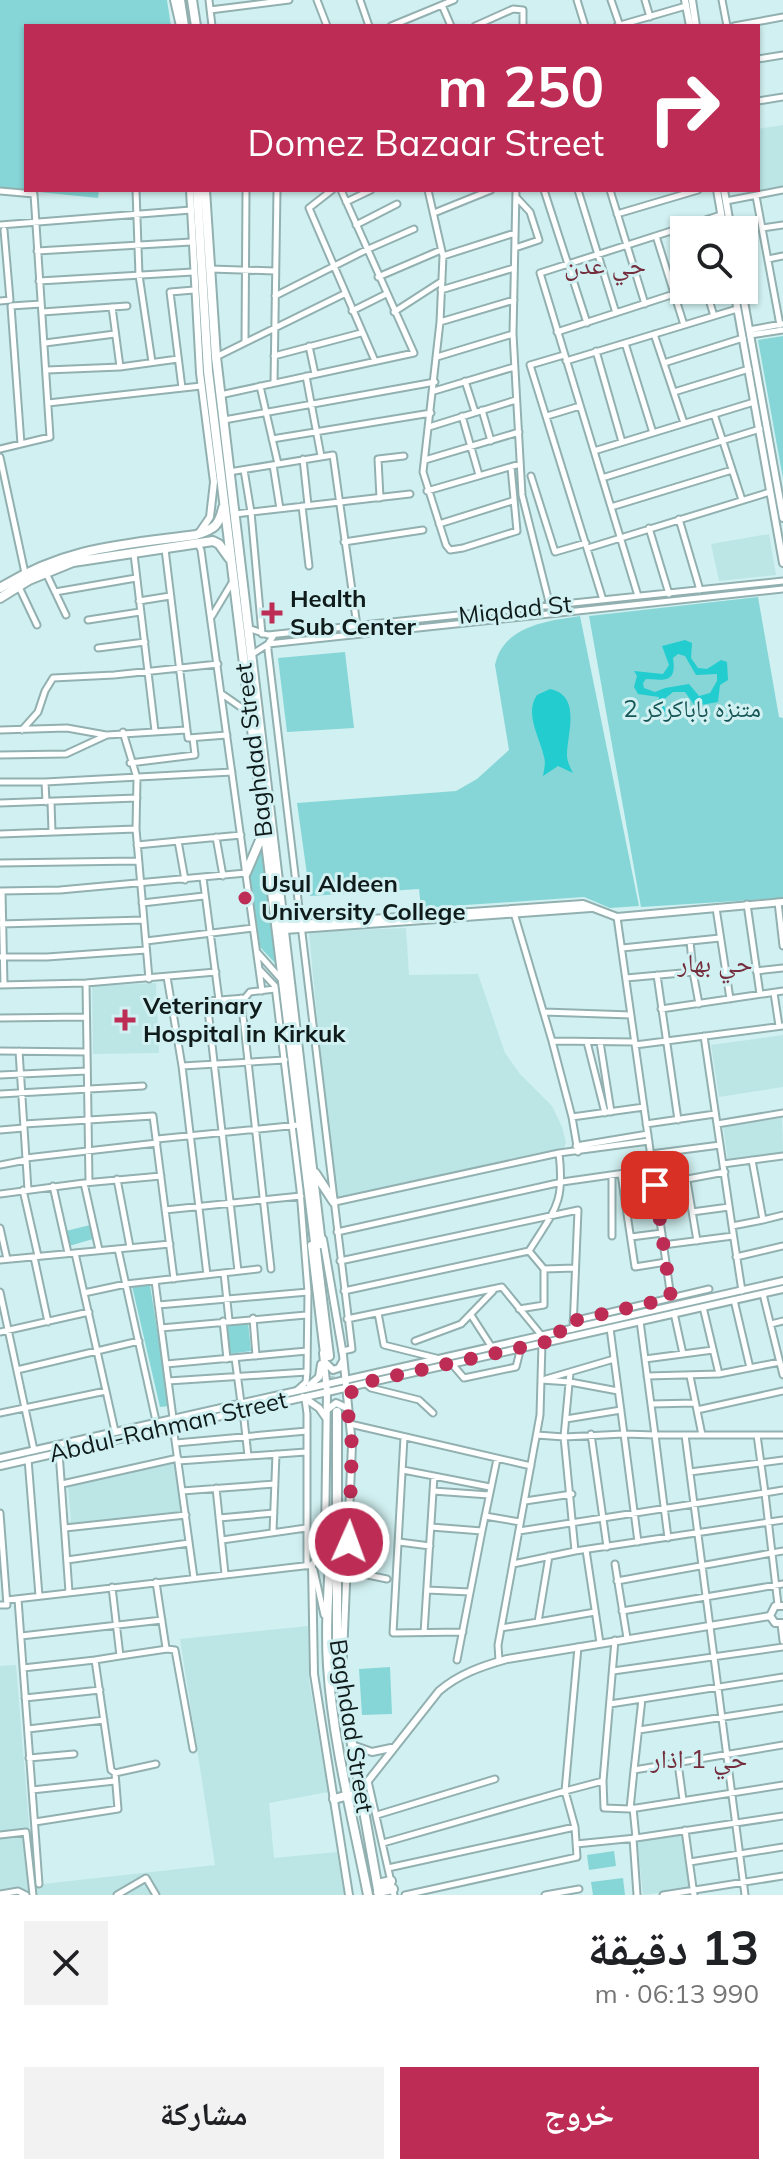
<!DOCTYPE html>
<html lang="ar">
<meta charset="utf-8">
<style>
:root{--surface:#fff;--page:#f2f2f2;--text:#202124;--muted:#757577;--accent:#bc2c55}
body{margin:0;font-family:Mulish,"Noto Naskh Arabic",sans-serif;background:var(--page);color:var(--text);direction:rtl;height:100vh;display:flex;flex-direction:column;font-size:30px;white-space:nowrap}
*{box-sizing:border-box;margin:0}
p{font-size:26px;color:var(--muted)}
.icon{flex:none;width:44px;height:44px;fill:none;stroke:currentColor;stroke-width:2;stroke-linecap:round;stroke-linejoin:round}
.map{position:relative;height:1895px;overflow:hidden;direction:ltr}
.panel{display:flex;flex-direction:column;background:var(--surface);flex:1}
.panel>*{flex:none}
.guide{position:absolute;left:24px;top:24px;width:736px;height:168px;border-radius:0px;box-shadow:0 2px 6px #0004;direction:rtl;background:#bc2c55;color:#fff;overflow:hidden}
.fabs{position:absolute;left:670px;top:216px;display:grid;gap:16px}
.fabs a{display:grid;place-items:center;width:88px;height:88px;border-radius:0px;background:var(--surface);box-shadow:0 2px 6px #0004;font-size:40px}
.pin{position:absolute;display:grid;place-items:center;width:68px;height:68px;color:#fff;margin:-34px;border-radius:16px;box-shadow:0 4px 12px #0006}
.me{position:absolute;width:88px;margin:-44px;rotate:2deg;stroke-linejoin:round;filter:drop-shadow(0 0 6px #0008)}
.turn{display:flex;align-items:center;gap:28px;height:168px;padding:0 24px;font-size:36px}
.turn .icon{width:104px;height:104px;stroke-width:2.5}
.turn b{display:block;font-size:56px;line-height:68px}
.round{display:grid;place-items:center;flex:none;width:84px;height:84px;border-radius:0px;background:var(--page)}
.summary{display:flex;align-items:center;justify-content:space-between;height:136px;padding:0 24px}
h1{font-size:48px;font-weight:700;line-height:60px}
.button{display:flex;gap:16px;margin-top:auto;padding:16px 24px}
.button a{flex:1;height:92px;border-radius:0px;background:var(--accent);color:#fff;font-size:32px;font-weight:700;line-height:92px;text-align:center}
.button a+a{background:var(--page);color:var(--text)}
.map>svg:first-child{display:block}
.built{fill:#bce6e6}
.green{fill:#87d6d7}
.water{fill:#23cccf;fill-rule:evenodd}
.lines{fill:none;stroke-linecap:round;stroke-linejoin:round}
.primary-tunnel{stroke:#b4d0d1;stroke-width:8;stroke-dasharray:8 4;stroke-linecap:butt}
.street-casing{stroke:#92b0b0;stroke-width:9}
.secondary-casing{stroke:#92b0b0;stroke-width:10}
.primary-casing{stroke:#92b0b0;stroke-width:12}
.street{stroke:#fff;stroke-width:5}
.secondary{stroke:#fff;stroke-width:6}
.primary{stroke:#fff;stroke-width:8}
.route{stroke:#bc2c55;stroke-width:14;stroke-dasharray:0 25.2}
.poi-dot{fill:#bc2c55;stroke:#d1f0f1;stroke-width:3}
.labels{text-anchor:middle;stroke-width:6;stroke-linejoin:round;paint-order:stroke}
.poi-label{font-size:24px;font-weight:bold;fill:#101c1c;stroke:#d1f0f1;text-anchor:start}
.street-label{font-size:24px;fill:#101c1c;stroke:#d1f0f1}
.park-label{font-size:24px;fill:#155556;stroke:#d1f0f1}
.neighbourhood-label{font-size:26px;fill:#742d3c;stroke:#d1f0f1}
</style>
<div class="map">
<svg width="783" height="1895" viewBox="0 0 783 1895">
<rect width="100%" height="100%" fill="#d1f0f1"/>
<path class="built" d="M783 125V186L760 190 758 129Z
M769 534 776 575 719 581 711 544Z
M406 928 409 975 478 974 505 1053 520 1074 552 1106 562 1127 566 1142 564 1149 334 1201 309 932Z
M156 983 159 1053 93 1054 92 986Z
M783 1035V1087L719 1097 711 1045Z
M782 1118 783 1153 728 1161 723 1126Z
M176 1461 183 1511 68 1524 71 1520 68 1488 65 1485Z
M308 1626 309 1680 328 1792 269 1803 274 1858 337 1852 344 1895H0V1666L16 1665 34 1885 215 1865 180 1639Z
M683 1834 691 1889 643 1895 637 1841Z"/>
<path class="green" d="M0 0H167L171 26H26V190H99L98 198 0 188Z
M783 336V479L758 340Z
M758 597 779 717 783 718V898L641 907 589 616Z
M580 616 639 906 610 908 584 897 421 908 419 889 310 896 297 803 456 791 477 779 509 750 495 665C503 626 547 621 580 616Z
M345 652 354 728 287 732 278 658Z
M262 847 275 963 260 947 250 875Z
M90 1225 93 1239 69 1246 66 1231Z
M150 1285 169 1406 160 1407 132 1286Z
M248 1322 251 1351 229 1354 226 1324Z
M390 1667 392 1714 362 1715 359 1669Z
M614 1851 616 1866 589 1870 587 1855Z
M623 1878 625 1895H593L591 1882Z"/>
<path class="water" d="M685 640 692 643 691 658 698 668 707 669 721 660 727 662 728 680 720 685 718 702 695 706 685 692H673L662 701 666 711 660 717 656 711 659 697 638 694 634 687 637 676 634 671 663 674 669 665 662 646ZM678 654 685 656 696 675 717 674V681L710 693 699 696 689 684 665 688 655 692 644 688 643 683 646 679C665 680 677 683 673 658Z
M550 689C582 696 567 733 567 755 567 761 570 767 573 773L558 766 543 776C544 770 546 763 544 757 540 738 524 714 537 695Z"/>
<g class="lines">
<path class="primary-tunnel" d="M330 1364 332 1412"/>
<g class="street-casing">
<path id="street" d="M209 0 212 26
M317 0 327 26
M360 0 369 26
M577 0 585 26
M611 0 620 26
M645 0 650 17
M722 0 727 26
M442 5 451 26
M210 10 289 0
M391 26 454 0
M475 26 513 9 523 10V26
M617 26 686 6
M734 26 783 17
M758 59 783 55
M758 101 783 97
M136 190 139 275 152 362
M332 190 309 208 375 361
M428 190 443 256 440 322 423 472 446 545 450 550 463 548 517 531 511 467
M516 190 513 334 522 495 550 606
M544 190 587 323
M578 190 616 313
M610 190 645 304
M0 191 34 194 50 437 0 449
M756 196 780 325
M726 201 783 190
M346 202 371 190
M434 213 491 190
M617 214 698 190
M0 225 191 210
M356 225 397 204
M762 228 783 225
M656 236 684 325
M515 248 539 240 530 212 516 197
M37 251 191 242
M443 256 515 233
M768 259 783 256
M210 269 275 271
M378 277 441 250
M39 281 193 272
M441 290 514 268
M706 290 714 316
M275 296 366 250 414 229
M0 301 10 300 4 230
M112 307 120 367
M352 311 386 294
M42 312 127 306
M394 312 442 281
M440 322 514 300
M749 330 782 324
M557 332 674 294
M654 334 684 423
M750 335 783 330
M245 342 246 190
M45 343 115 334
M625 343 653 433
M309 346 315 374
M596 351 622 442
M564 355 530 365 603 600
M274 356 361 333
M216 357 344 294
M437 357 513 334
M566 361 737 309
M664 363 743 338
M47 370 120 367 178 359
M306 376 321 456
M465 381 475 412
M274 383 277 190
M260 386 278 464
M182 388 170 292 194 290
M434 391 514 367
M674 392 749 369
M220 395 414 353 341 190
M48 403 201 386
M482 410 491 441
M714 414 742 500
M462 416 479 475
M547 416 580 406
M224 420 435 382
M429 427 516 400
M272 439 431 413
M21 444 11 306 41 304
M594 451 754 402
M0 457 25 573
M303 459 308 505
M425 460 519 432
M273 465 280 509
M244 470 251 512 262 634
M229 472 333 455 357 626
M531 476 555 552 586 543
M602 478 760 429
M427 491 520 464
M380 498 378 459 404 456
M302 506 309 566
M611 507 732 470
M235 514 410 494
M679 519 700 590
M439 524 512 501
M649 528 669 594
M344 542 423 530
M198 544 201 550 262 991
M588 548 770 492
M165 549 188 738 227 735
M134 554 155 731
M46 573 66 615
M19 587 37 625
M55 592 136 578
M638 596 540 273 721 215
M139 601 170 596
M212 616 233 581
M88 620 140 612
M248 628 268 635 783 581
M274 635 268 644V650L352 1349 342 1351
M98 648 145 642
M251 655 268 644 783 589
M222 694 249 713
M0 730 67 728 106 735
M22 730 38 712 45 691 53 678 114 675 218 664
M0 755 66 754 107 735 186 730
M130 763 195 755 193 738
M0 782H45L232 772
M45 782 46 802
M51 802 52 832
M0 803 137 798
M136 829 149 979
M0 834 136 829 137 778 123 732
M216 837 223 876
M178 841 185 880
M137 845 241 835
M0 863 137 861
M203 878 219 1000
M0 891 60 890 246 873
M2 891 4 985
M778 902 783 946
M142 903 204 896
M747 904 760 994
M716 908 730 999
M514 913 552 1041 572 1117 578 1152
M617 917 671 1298
M0 924 144 920
M146 941 253 928
M690 941 693 972
M622 948 720 938
M257 952 281 979
M0 957H47L146 950
M259 969 275 986 300 1190 308 1292 307 1372 306 1382 296 1391
M756 971 783 968
M657 975 678 1120
M167 977 182 1066 207 1275
M626 978 693 972 699 1004
M86 983 89 1182
M0 985 86 983 216 972
M774 993 779 1026
M241 998 271 1269
M661 1009 783 991
M544 1012 631 1015
M0 1018 86 1017
M704 1036 732 1226
M552 1041 635 1042
M587 1042 605 1113
M600 1042 611 1112
M635 1045 783 1026
M0 1051 87 1052
M19 1051 28 1190
M182 1066 285 1060
M0 1075 87 1071
M0 1094 143 1086
M572 1117 644 1107
M24 1124 153 1116 174 1279
M646 1124 715 1114
M717 1124 783 1113
M0 1130 24 1128
M157 1139 299 1125
M576 1146 648 1134
M651 1154 720 1145
M26 1158 157 1143
M752 1160 763 1220 783 1215
M723 1164 783 1156
M0 1165 26 1160
M621 1174 635 1267 666 1262
M117 1179 130 1247
M687 1181 697 1241
M84 1183 99 1250
M655 1185 725 1172
M53 1186 68 1253
M23 1190 38 1256
M0 1194 84 1183 161 1176
M335 1202 559 1153 649 1141
M165 1210 301 1196
M692 1212 729 1207
M0 1228 7 1259
M337 1232 562 1182 653 1169
M612 1236V1175
M631 1237 662 1233
M663 1245 733 1236
M118 1249 156 1421
M75 1253 115 1431
M34 1257 48 1322
M736 1257 783 1246
M0 1260 170 1244
M340 1261 578 1210 573 1329
M544 1269 575 1268
M238 1271 207 1001 245 998 250 992 275 989
M224 1273 229 1320
M155 1281 173 1418
M344 1291 529 1251C555 1209 565 1204 559 1153
M742 1291 732 1226 763 1220
M0 1292 34 1450
M84 1293 126 1284 258 1269
M763 1294 783 1375
M734 1300 750 1368
M158 1305 308 1292
M703 1307 719 1374
M519 1309 544 1305V1269L529 1251
M378 1313 384 1345 436 1358
M674 1313 683 1354
M471 1315 491 1346
M253 1318 256 1356
M347 1319 502 1287 542 1336
M223 1321 227 1359
M573 1321 709 1289
M640 1321 655 1435H783
M771 1324 783 1321
M161 1328 306 1315
M610 1328 624 1434 655 1435 668 1538
M0 1332 89 1312
M415 1341 461 1324 493 1291
M235 1358 241 1403
M645 1359 713 1350
M166 1364 307 1351
M452 1364 464 1378 516 1367 521 1347
M17 1370 139 1341
M570 1373 564 1437 575 1551
M647 1376 719 1374 780 1362
M690 1376 702 1435
M546 1379 614 1359
M541 1380 570 1382 618 1391
M168 1381 307 1372
M365 1383 371 1388 419 1400 433 1413
M305 1399 307 1414V1566
M651 1404 695 1403
M243 1410 248 1456
M697 1410 783 1391
M0 1413 106 1391
M566 1419 621 1410
M350 1424 531 1466
M173 1426 194 1578
M591 1434 607 1547
M537 1435 564 1437 624 1434 638 1542
M685 1435 745 1895
M404 1437 393 1633 463 1632
M176 1443 307 1431
M59 1452 69 1592
M28 1459 39 1596
M178 1461 306 1452
M403 1470 490 1487
M690 1472 783 1460
M62 1484 178 1458
M216 1488 225 1574
M182 1491 275 1484
M433 1491 489 1495
M525 1501 572 1494
M0 1513 7 1605H0
M485 1516 520 1522
M219 1518 274 1513
M431 1527 482 1531 457 1660
M65 1528 186 1515
M482 1531 497 1459
M519 1531 765 1493 757 1435
M273 1532 276 1454
M222 1540 306 1528
M399 1542 430 1546
M586 1550 600 1643
M549 1556 538 1622 595 1612
M67 1560 189 1543
M513 1564 575 1551 783 1520
M615 1564 627 1638
M314 1570 324 1615
M348 1571 387 1579
M617 1581 783 1551
M156 1582 166 1648
M427 1590 470 1592
M18 1599 39 1884
M7 1600 312 1565 325 1546
M778 1605 765 1493 783 1490
M622 1611 783 1584
M781 1624 783 1641
M501 1628 538 1622
M424 1633 434 1476
M21 1636 162 1620
M615 1640 603 1781 604 1808 630 1809 783 1785
M578 1647 565 1791 603 1781
M120 1656 167 1649 175 1650 193 1749
M95 1660 120 1656 112 1587
M499 1661 498 1645 540 1415 542 1343
M23 1668 95 1660 111 1770 115 1773 156 1764
M613 1671 783 1647
M25 1698 100 1690
M642 1699 634 1770 783 1745
M610 1704 783 1677
M28 1729 104 1720
M639 1730 783 1708
M29 1758 74 1754
M678 1763 683 1800
M368 1781 394 1895
M32 1790 115 1781
M633 1808 636 1838
M630 1809 634 1770
M377 1815 495 1779
M35 1822 118 1809 115 1773
M685 1830 694 1895
M0 1835 26 1832 33 1895
M633 1838 637 1895
M383 1843 565 1791 575 1827 577 1857 405 1895
M576 1844 636 1838 783 1816
M690 1862 783 1847
M388 1868 575 1827
M0 1894 18 1891 26 1895
M117 1895 146 1878 156 1895
M545 1895 579 1889
M663 1895 783 1876"/>
</g>
<g class="secondary-casing">
<path id="secondary" d="M174 0 180 26
M685 0 690 26
M692 0 696 26
M190 190 200 373 214 482 210 517 199 533
M717 190 724 230
M724 190 731 230
M734 290 783 563
M742 290 783 518
M285 925 583 904 617 917 783 902
M285 930 591 908
M323 1239 343 1355 352 1445 342 1678
M311 1245 325 1362 333 1370 339 1368 343 1361
M323 1353 327 1391 325 1541 328 1557
M310 1385 319 1377 321 1364
M303 1397 319 1408 326 1418
M327 1410 336 1403 347 1408
M0 1458 783 1281
M0 1466 783 1289
M312 1565 314 1674 349 1895
M783 1606H775L770 1616 775 1623H783
M352 1745 372 1752 391 1748
M360 1794 368 1781 439 1691C459 1674 482 1666 507 1659L770 1616"/>
</g>
<g class="primary-casing">
<path id="primary" d="M180 0 184 26
M192 0 196 26
M197 190 208 371 329 1356
M205 190 216 357 321 1244
M0 588C67 547 121 545 196 535 214 529 219 526 223 508
M0 598 29 580 73 562 213 541 219 544 229 558
M246 873 263 833
M315 1173 334 1202
M337 1412V1660L379 1895
M332 1525C330 1572 325 1619 328 1666 333 1743 353 1819 368 1895
M334 1799 349 1795
M377 1884 391 1881
M378 1892 393 1889"/>
</g>
<use href="#street" class="street"/>
<use href="#secondary" class="secondary"/>
<use href="#primary" class="primary"/>
</g>
<g class="lines">
<path class="route" d="M349 1542 352 1445 347 1405 350 1394 358 1384 555 1340 553 1333 573 1329V1321L671 1298 655 1185"/>
</g>
<g class="poi-dot">
<path d="M268 601h8v8h8v8h-8v8h-8v-8h-8v-8h8z"/>
<circle cx="245" cy="898" r="8"/>
<path d="M121 1008h8v8h8v8h-8v8h-8v-8h-8v-8h8z"/>
</g>
<g class="labels">
<g class="poi-label">
<text x="290" y="607">Health<tspan x="290" dy="28">Sub Center</tspan></text>
<text x="261" y="892">Usul Aldeen<tspan x="261" dy="28">University College</tspan></text>
<text x="143" y="1014">Veterinary<tspan x="143" dy="28">Hospital in Kirkuk</tspan></text>
</g>
<g class="street-label">
<text transform="translate(515 610) rotate(-6)" y="8">Miqdad St</text>
<text transform="translate(254 750) rotate(-97)" y="8">Baghdad Street</text>
<text transform="translate(168 1427) rotate(-13)" y="8">Abdul-Rahman Street</text>
<text transform="translate(351 1726) rotate(81)" y="8">Baghdad Street</text>
</g>
<g class="park-label">
<text x="692" y="717">متنزه باباكركر 2</text>
</g>
<g class="neighbourhood-label">
<text x="605" y="274">حي عدن</text>
<text x="715" y="972">حي بهار</text>
<text x="699" y="1768">حي 1 اذار</text>
</g>
</g>
</svg>
<div class="fabs">
<a><svg class="icon" aria-label="search" viewBox="0 0 24 24"><circle cx="10" cy="10" r="6"/><path d="M15 15l6 6"/></svg></a>
</div>
<div class="pin" style="left:655px;top:1185px;background:#d93025"><svg class="icon" aria-label="arrive" viewBox="0 0 24 24"><path d="M6 21V4h12l-3 4 3 4H6"/></svg></div>
<svg class="me" style="left:349px;top:1542px" viewBox="-20 -20 40 40"><circle r="17" fill="#bc2c55" stroke="#fff" stroke-width="3"/><path d="M0-11L8 9 0 5-8 9z" fill="#fff"/></svg>
<div class="guide">
<div class="turn"><svg class="icon" aria-label="right" viewBox="0 0 24 24"><path d="M7 20v-9h11M14 6l5 5-5 5"/></svg><div><b>250 m</b>Domez Bazaar Street</div></div>
</div>
</div>
<section class="panel">
<div class="summary"><div><h1>13 دقيقة</h1><p>990 m · 06:13</p></div><a class="round"><svg class="icon" aria-label="close" viewBox="0 0 24 24"><path d="M6 6l12 12M18 6L6 18"/></svg></a></div>
<div class="button"><a>خروج</a><a>مشاركة</a></div>
</section>
